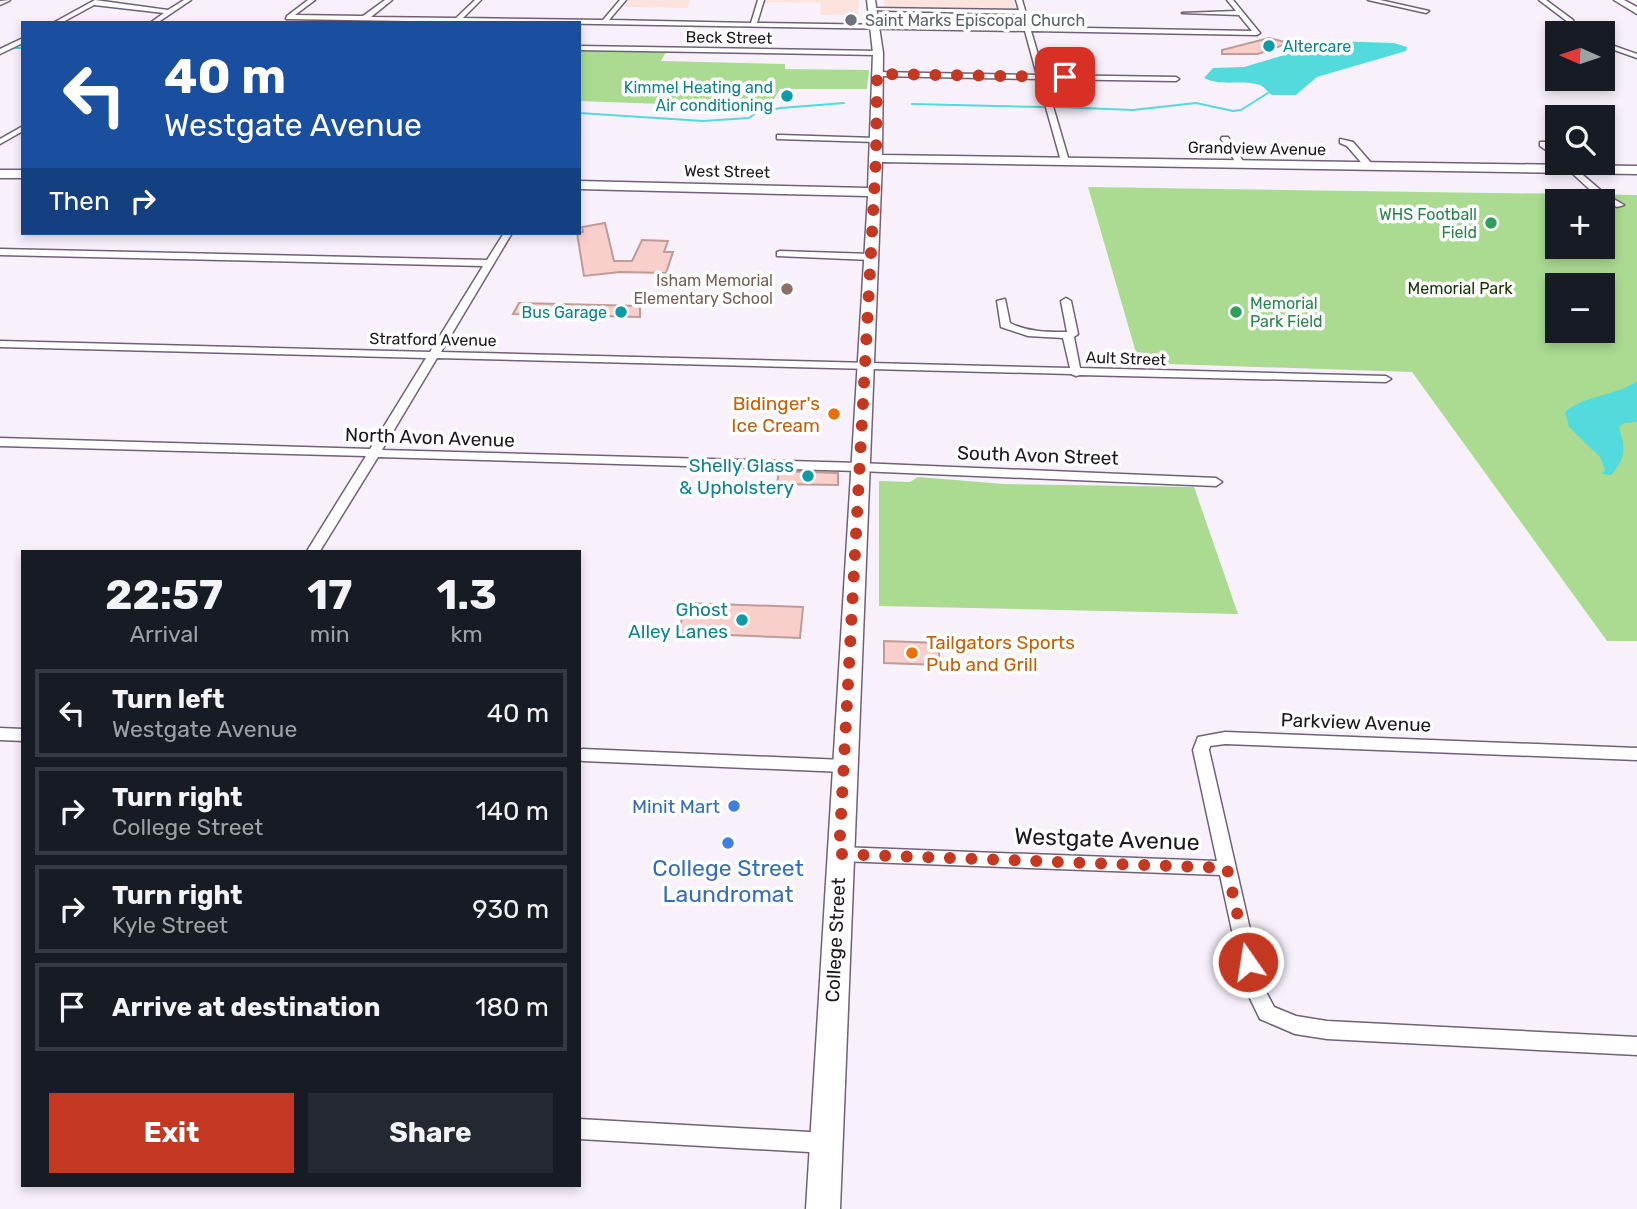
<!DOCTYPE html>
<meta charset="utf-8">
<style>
:root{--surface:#171b24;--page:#242831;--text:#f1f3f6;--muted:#9ea1a6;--line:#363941;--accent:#c43822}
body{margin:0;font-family:Rubik,sans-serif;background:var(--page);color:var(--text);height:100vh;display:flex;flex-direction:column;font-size:26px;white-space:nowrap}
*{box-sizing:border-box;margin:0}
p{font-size:23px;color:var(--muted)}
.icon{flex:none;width:38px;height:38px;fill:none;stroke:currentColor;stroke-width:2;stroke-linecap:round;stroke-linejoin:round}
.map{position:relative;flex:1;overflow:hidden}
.drawer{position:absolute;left:21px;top:550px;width:560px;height:637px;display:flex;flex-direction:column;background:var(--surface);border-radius:0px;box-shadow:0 4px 10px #0003}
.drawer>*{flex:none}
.hud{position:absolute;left:21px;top:21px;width:560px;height:214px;border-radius:0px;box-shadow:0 4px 10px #0003;background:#1a4fa0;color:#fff;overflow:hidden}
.needle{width:46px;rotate:273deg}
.fabs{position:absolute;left:1545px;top:21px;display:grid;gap:14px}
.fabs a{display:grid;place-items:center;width:70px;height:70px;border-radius:0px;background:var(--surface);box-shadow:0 4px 10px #0003;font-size:35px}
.pin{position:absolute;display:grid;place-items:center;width:60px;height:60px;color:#fff;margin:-30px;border-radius:14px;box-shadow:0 4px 10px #0006}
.me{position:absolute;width:77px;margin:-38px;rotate:347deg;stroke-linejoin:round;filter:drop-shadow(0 0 5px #0008)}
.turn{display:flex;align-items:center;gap:24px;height:147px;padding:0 28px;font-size:32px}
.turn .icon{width:91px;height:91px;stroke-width:2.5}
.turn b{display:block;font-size:49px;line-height:60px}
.then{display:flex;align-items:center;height:66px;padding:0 28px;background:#0003;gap:14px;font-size:26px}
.eta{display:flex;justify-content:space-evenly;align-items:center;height:119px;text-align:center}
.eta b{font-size:42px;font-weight:700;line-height:49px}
.cta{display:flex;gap:14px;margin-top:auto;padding:14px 28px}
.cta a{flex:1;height:80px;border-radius:0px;background:var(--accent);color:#fff;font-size:28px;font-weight:700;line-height:80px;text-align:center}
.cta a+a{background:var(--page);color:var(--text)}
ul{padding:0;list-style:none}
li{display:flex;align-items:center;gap:21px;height:88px;margin:0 14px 10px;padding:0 14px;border:4px solid var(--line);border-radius:0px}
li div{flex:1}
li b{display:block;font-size:26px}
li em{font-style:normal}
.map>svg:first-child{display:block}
.commercial{fill:#fde3de}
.green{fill:#aadb91;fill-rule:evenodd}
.water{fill:#52dadd}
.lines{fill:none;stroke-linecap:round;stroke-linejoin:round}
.stream{stroke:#52dadd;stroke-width:2}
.building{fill:#f8cfcb;stroke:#be9c99;stroke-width:2}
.street-casing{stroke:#706178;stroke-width:3}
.secondary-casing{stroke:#706178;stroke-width:3}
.street{fill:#fff;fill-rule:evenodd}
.secondary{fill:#fff;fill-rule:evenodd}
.route{stroke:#c43822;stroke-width:12;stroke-dasharray:0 21.6}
.worship-dot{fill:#6b7280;stroke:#fff;stroke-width:2.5}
.culture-dot{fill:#0f9aa8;stroke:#fff;stroke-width:2.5}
.leisure-dot{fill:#2e9e5b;stroke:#fff;stroke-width:2.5}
.education-dot{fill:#8d6e63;stroke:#fff;stroke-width:2.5}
.food-dot{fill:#e8710a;stroke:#fff;stroke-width:2.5}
.shop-dot{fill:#3f7fe0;stroke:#fff;stroke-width:2.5}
.labels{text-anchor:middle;stroke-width:7;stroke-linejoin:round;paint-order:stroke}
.far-worship-label{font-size:16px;fill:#5b616d;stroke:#fff;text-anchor:start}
.far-street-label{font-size:16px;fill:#1d1720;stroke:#fff}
.far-culture-label{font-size:16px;fill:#0d838f;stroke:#fff;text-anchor:end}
.far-leisure-label{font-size:16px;fill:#27864d;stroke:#fff;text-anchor:end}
.far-education-label{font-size:16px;fill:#785e54;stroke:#fff;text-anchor:end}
.far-park-label{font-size:16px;fill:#143300;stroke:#fff}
.food-label{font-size:19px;fill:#c56008;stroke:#fff;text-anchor:end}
.street-label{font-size:19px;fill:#1d1720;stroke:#fff}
.culture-label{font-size:19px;fill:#0d838f;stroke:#fff;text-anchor:end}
.shop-label{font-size:19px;fill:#366cbe;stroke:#fff;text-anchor:end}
.near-street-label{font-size:23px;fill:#1d1720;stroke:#fff}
.near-shop-label{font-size:23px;fill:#366cbe;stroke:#fff}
</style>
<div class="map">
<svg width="1637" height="1209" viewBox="0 0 1637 1209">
<rect width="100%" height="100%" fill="#f8f1fc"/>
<path class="commercial" d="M628 0H691L687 8 623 7Z
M763 0H859L858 15H820L821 3 771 2 761 5Z
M884 0H1012L1016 11 884 9Z"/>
<path class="green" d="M579 50 666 52 661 61 785 64V69L869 70 867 89H780L769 108 579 101Z
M1088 187 1637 195V641H1607L1412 372 1139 363ZM1558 201H1603V247H1558ZM1558 285H1603V331H1558Z
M918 477 1004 484 1194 487 1238 614 879 606V481L910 482Z"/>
<path class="water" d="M1331 41 1394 43 1407 47 1406 51 1317 77 1296 95H1272C1267 92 1265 87 1260 85 1240 79 1222 87 1204 78L1213 68 1244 67Z
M1637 381V422L1624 423 1619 427C1625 449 1627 456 1611 475L1602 474 1605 470 1600 457 1569 427 1565 412C1585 395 1616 396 1637 381Z"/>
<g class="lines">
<path class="stream" d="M13 48H23
M912 104 1043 107
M1056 107 1133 110 1196 103 1233 111 1241 110 1268 93
M579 113 703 121 749 118 758 112 781 108 844 103"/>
</g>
<path class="building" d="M1269 38 1289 43 1258 54H1222V50Z
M605 223 614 261H632L642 240 668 241 664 252H673L666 273 620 272 584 276 577 233 583 232 582 227Z
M519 303 640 306V317L513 314Z
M779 471 838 473V485L777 484Z
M685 603 803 607 800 638 679 633Z
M884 641 939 643V665L884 663Z"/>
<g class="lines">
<g class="street-casing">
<path id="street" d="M10 0 9 1 0 5V1Z
M95 0 168 10 184 0H191L157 23H150L164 13 94 5 61 23H53Z
M308 0H315L295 15 363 16 385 0H392L371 17 456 18 475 0H481L463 18 603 20 620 0H626L609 20 751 23 758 0H764L757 23 1024 27 1020 14 870 10 873 8 1019 10 1016 0H1022L1030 27 1252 31 1239 15 1182 13 1236 11 1227 0H1233L1260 33 1257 35 1031 31 1044 75 1176 77 1179 79 1176 81 1045 79 1069 161 1065 163 1061 161 1038 79 877 76 874 74 877 72 1037 75 1025 31 286 19 287 16Z
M1368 0H1380L1429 11 1426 13Z
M1539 0H1546L1573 20 1578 33H1572L1568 22Z
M23 38V43L0 54V49Z
M1603 42 1637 54V58L1603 46Z
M579 46 878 51 881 53 878 55 579 50Z
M23 126V131L0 144V139Z
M780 135 876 138 880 140 876 142 777 139V135Z
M1222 137H1228L1245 164 1244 166H1238L1221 139Z
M1340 139 1353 142 1372 164V168H1366L1347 146 1340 143Z
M1540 142H1546L1558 152V158L1540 146Z
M1561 163H1569L1605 194 1624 205 1617 207 1599 198Z
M504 233H512L441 352 1070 368 1063 338 1028 336 1001 327 997 301 1005 299 1010 323C1028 332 1047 332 1067 332L1061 301 1066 298 1071 301 1078 334 1074 337 1080 368 1386 376 1391 379 1386 382 1080 375 1076 376 1071 374 437 358 382 450 859 463 1216 478 1222 482 1216 486 859 471 378 457 320 551H307L366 456 0 446V438L370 449 426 358 0 347V341L430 352 483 266 0 255V249L487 260Z
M780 251 871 254 876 257 871 260 777 256V252Z
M0 728 23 729V741L0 740Z
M1225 732 1637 748V760L1225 744 1210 746 1209 750 1263 986 1274 1007 1296 1016 1327 1021 1637 1037V1055L1327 1039 1295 1034 1260 1019 1244 986 1220 875 839 861 833 859 830 854 833 849 839 847 1217 861 1193 750 1198 737Z
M583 749 844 760 850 762 852 766 850 770 844 772 583 761 579 760V750Z
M579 1119 826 1133 834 1136 837 1143 834 1150 826 1153 579 1139Z"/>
</g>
<g class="secondary-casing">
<path id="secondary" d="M867 0H875L883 53 882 155 1637 166V174L882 162 840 1209H806L868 196 579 189V181L868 188 873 53Z
M1614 0H1624L1637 7V14Z
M0 170H23V178H0Z"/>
</g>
<use href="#street" class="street"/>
<use href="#secondary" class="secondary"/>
</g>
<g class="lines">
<path class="route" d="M1065 77 877 74 876 158 839 854 1227 868 1248 962"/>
</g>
<circle class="worship-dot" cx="851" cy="20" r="7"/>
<g class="culture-dot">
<circle cx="1269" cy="46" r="7"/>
<circle cx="787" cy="96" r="7"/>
<circle cx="621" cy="312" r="7"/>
<circle cx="808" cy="476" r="7"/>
<circle cx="742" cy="620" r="7"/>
</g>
<g class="leisure-dot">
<circle cx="1491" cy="223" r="7"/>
<circle cx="1236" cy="312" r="7"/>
</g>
<circle class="education-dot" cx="787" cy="289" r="7"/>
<g class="food-dot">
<circle cx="834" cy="414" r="7"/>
<circle cx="912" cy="653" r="7"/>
</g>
<g class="shop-dot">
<circle cx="734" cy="806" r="7"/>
<circle cx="728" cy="843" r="7"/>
</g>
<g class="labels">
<g class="far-worship-label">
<text x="865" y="26">Saint Marks Episcopal Church</text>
</g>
<g class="far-street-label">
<text transform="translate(729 37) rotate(1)" y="6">Beck Street</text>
<text transform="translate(1257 148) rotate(1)" y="6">Grandview Avenue</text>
<text transform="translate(727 171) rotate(1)" y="6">West Street</text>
<text transform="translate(433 339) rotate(1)" y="6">Stratford Avenue</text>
<text transform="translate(1126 358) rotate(2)" y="6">Ault Street</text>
</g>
<g class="far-culture-label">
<text x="1283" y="52" text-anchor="start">Altercare</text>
<text x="773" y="93">Kimmel Heating and<tspan x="773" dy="18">Air conditioning</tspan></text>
<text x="607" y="318">Bus Garage</text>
</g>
<g class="far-leisure-label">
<text x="1477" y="220">WHS Football<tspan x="1477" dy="18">Field</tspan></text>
<text x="1250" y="309" text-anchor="start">Memorial<tspan x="1250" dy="18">Park Field</tspan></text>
</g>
<g class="far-education-label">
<text x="773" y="286">Isham Memorial<tspan x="773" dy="18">Elementary School</tspan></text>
</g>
<g class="far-park-label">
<text x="1460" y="294">Memorial Park</text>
</g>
<g class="food-label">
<text x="820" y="410">Bidinger's<tspan x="820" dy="22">Ice Cream</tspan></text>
<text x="926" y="649" text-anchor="start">Tailgators Sports<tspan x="926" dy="22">Pub and Grill</tspan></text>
</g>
<g class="street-label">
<text transform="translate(430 437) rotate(2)" y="7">North Avon Avenue</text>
<text transform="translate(1038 455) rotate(2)" y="7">South Avon Street</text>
<text transform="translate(1356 722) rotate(2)" y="7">Parkview Avenue</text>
<text transform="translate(835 940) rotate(-87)" y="7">College Street</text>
</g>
<g class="culture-label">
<text x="794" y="472">Shelly Glass<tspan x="794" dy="22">&amp; Upholstery</tspan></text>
<text x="728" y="616">Ghost<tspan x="728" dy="22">Alley Lanes</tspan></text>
</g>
<g class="shop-label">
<text x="720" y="813">Minit Mart</text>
</g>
<g class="near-street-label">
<text transform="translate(1107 839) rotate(2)" y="8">Westgate Avenue</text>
</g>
<g class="near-shop-label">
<text x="728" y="876">College Street<tspan x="728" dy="26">Laundromat</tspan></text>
</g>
</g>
</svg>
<div class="fabs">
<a><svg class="needle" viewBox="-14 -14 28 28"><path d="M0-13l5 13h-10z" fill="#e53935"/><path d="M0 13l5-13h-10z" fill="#9ea1a6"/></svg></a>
<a><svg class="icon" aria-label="search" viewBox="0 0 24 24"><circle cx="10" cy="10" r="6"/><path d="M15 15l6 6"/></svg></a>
<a>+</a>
<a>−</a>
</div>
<div class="pin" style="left:1065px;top:77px;background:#d93025"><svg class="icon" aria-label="arrive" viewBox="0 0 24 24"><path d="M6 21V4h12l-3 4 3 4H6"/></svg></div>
<svg class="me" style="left:1248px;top:962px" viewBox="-20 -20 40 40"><circle r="17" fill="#c43822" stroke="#fff" stroke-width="3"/><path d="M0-11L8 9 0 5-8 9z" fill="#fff"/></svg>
<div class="hud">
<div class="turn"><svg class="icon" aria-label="left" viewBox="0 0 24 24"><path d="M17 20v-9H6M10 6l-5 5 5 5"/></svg><div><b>40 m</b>Westgate Avenue</div></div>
<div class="then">Then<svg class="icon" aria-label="right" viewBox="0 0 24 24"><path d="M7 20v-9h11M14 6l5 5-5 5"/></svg></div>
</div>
<section class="drawer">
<div class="eta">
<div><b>22:57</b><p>Arrival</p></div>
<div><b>17</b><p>min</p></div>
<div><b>1.3</b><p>km</p></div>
</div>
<ul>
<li><svg class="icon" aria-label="left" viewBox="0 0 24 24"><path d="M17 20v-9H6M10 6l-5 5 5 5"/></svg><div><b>Turn left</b><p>Westgate Avenue</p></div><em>40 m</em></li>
<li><svg class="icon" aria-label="right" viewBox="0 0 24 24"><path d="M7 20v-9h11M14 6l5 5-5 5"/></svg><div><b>Turn right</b><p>College Street</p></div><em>140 m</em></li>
<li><svg class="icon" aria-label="right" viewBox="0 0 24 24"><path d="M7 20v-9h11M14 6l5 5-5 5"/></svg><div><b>Turn right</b><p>Kyle Street</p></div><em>930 m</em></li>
<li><svg class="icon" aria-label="arrive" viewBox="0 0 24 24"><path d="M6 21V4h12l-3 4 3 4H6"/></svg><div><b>Arrive at destination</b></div><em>180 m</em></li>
</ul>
<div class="cta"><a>Exit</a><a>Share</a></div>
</section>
</div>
